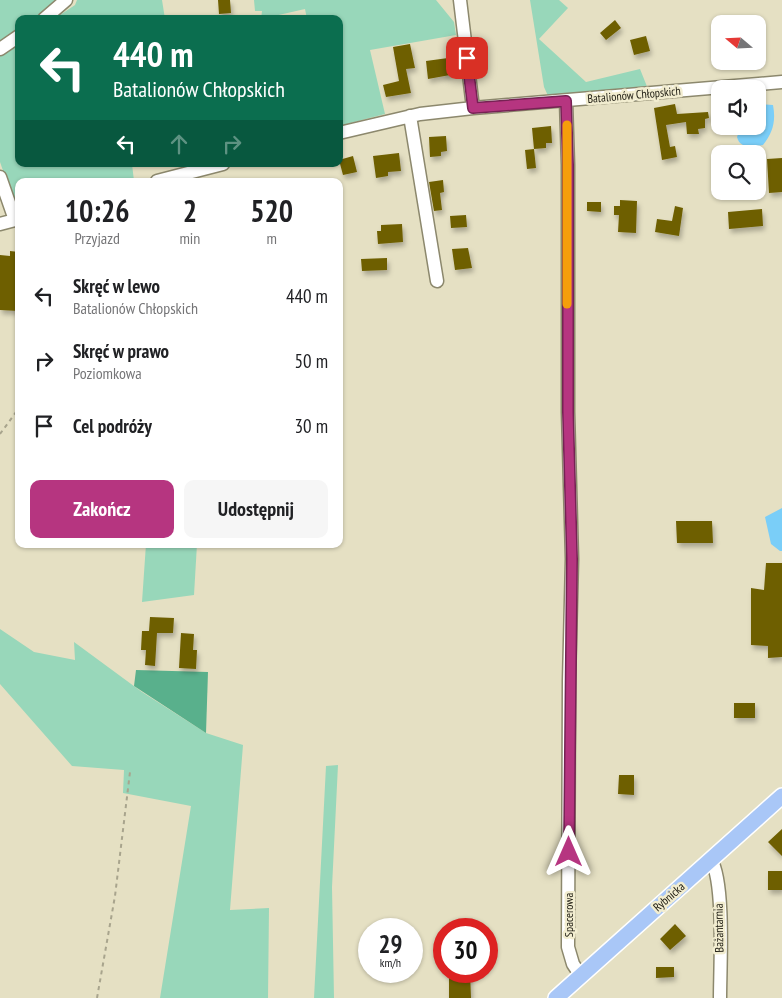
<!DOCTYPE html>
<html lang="pl">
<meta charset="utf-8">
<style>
:root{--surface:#fff;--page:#f6f6f6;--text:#202124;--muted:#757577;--accent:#b63580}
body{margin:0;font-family:"PT Sans Narrow",sans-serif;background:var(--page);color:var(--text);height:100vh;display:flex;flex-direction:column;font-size:19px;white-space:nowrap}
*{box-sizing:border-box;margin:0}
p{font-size:16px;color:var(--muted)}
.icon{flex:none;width:28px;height:28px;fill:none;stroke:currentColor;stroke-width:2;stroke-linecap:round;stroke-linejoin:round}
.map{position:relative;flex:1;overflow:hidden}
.drawer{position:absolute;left:15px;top:178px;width:328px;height:370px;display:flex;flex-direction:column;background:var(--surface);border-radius:10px;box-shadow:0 1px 4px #0004}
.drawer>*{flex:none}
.hud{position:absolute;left:15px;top:15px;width:328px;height:152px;border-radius:10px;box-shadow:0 1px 4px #0004;background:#0b6e4f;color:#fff;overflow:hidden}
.needle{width:32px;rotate:289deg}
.controls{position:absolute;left:711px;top:15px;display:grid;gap:10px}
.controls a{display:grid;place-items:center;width:55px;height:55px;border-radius:10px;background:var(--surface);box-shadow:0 1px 4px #0004;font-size:25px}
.speed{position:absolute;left:358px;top:918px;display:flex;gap:10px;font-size:25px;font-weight:700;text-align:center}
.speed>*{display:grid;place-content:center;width:65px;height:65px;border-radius:50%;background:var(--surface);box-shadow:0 1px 4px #0004;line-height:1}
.speed small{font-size:12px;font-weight:400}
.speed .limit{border:8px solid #d22;background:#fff;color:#111}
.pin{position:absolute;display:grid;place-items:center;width:42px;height:42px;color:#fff;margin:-21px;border-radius:10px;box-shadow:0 2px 8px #0006}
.me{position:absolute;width:55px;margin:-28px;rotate:0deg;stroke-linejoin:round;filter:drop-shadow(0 0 4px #0008)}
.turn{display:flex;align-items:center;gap:18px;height:105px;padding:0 15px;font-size:22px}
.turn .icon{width:65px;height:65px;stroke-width:2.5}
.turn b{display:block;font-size:35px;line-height:42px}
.lanes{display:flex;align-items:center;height:48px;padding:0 15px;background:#0003;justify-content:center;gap:25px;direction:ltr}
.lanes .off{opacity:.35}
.eta{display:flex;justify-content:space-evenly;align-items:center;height:85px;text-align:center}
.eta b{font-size:30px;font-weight:600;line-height:35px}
.button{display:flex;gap:10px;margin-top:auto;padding:10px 15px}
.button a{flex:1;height:58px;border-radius:10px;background:var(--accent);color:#fff;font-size:20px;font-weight:600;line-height:58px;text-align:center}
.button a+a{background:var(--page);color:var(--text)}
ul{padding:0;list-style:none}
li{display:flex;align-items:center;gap:15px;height:65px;padding:0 15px}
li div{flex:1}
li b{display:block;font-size:19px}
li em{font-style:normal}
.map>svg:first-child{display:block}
.green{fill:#98d7ba}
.forest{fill:#59b08c}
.water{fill:#7acef8}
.building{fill:#6e5f00;filter:url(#shadow)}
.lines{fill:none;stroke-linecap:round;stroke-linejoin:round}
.minor-casing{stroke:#8c886d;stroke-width:15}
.major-casing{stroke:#fff;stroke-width:18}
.path{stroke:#a8a48d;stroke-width:2;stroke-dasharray:4 4;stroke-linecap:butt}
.minor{stroke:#fff;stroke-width:12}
.major{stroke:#a9c7f7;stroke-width:15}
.route-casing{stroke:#762253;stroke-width:12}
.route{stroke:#b63580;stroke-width:9}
.slow{stroke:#f59e0b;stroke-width:9}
.labels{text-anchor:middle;stroke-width:5;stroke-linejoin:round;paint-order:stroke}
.street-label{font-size:12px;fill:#1c1a10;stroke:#f2edd0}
</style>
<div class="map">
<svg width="782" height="998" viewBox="0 0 782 998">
<defs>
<filter id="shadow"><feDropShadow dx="2" dy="4" stdDeviation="2.5" flood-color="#0004"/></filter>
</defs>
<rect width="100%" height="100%" fill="#e5e0c3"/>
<path class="green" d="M0 0H63L35 19H19V29L0 42Z
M77 0H162L165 19H54L75 5Z
M254 0H436L454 22 456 35 370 50 385 114 339 126V19H307L305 9 261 19 262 11H255Z
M530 0H559L568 8 539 39 586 82 640 69 648 89 549 98 544 87Z
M19 43V164H132L134 181H19L18 214 0 162V55Z
M146 544H197L194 595 142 602Z
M0 629 34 652 75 660 74 642 142 692 206 733 243 745 230 910 269 908 268 998H160L191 806 123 793 124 770 72 766 0 684Z
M338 765 332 887 334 998H314L326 766Z"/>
<path class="forest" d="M136 670 208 672 206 733 134 686Z"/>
<path class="water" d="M758 104 773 105C776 121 773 133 763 145 752 147 740 149 737 137L741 126H758Z
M782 508V551H780L771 544 765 517Z"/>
<path class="building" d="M218 0H230L231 13 219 14Z
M615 20 621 28 606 40 600 33Z
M646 36 650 51 634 55 630 40Z
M410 44 415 68 406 69 411 93 386 97 383 85 399 81 393 47Z
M448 58 450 75 428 79 426 61Z
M675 104 677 114 708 112 709 118 705 119V128L698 129 699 134H687L686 122 666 125 670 147 675 146 677 157 662 160 654 108Z
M551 126 552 143H546V148L534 149 532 128Z
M446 136 447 151 441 152V156L430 157 429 137Z
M534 149 536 168 527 169 525 150Z
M399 153 401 171 388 172V176L376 178 373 156Z
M353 156 357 172 343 175 339 160Z
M782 158V192L769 193 767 159Z
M443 180 444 192 440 193 442 210 434 211 429 182Z
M620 200 637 201 636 233 618 232 619 215H614V206H620Z
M587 202H601V212L587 211Z
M675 206 683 208 679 236 655 232 657 219 672 221Z
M762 209 763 226 729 229 728 212Z
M466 215 467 227 451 228 450 216Z
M402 224 403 242 378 244 377 231H381V225Z
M468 248 472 268 455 270 452 249Z
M10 251 19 252V311L0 310V255L10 256Z
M387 258V270L362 271 361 259Z
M676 521H712L713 543H677Z
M766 563H782V657L768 658V646L751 645V588L764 590Z
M150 617 174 618 173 633H157L155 666 145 665 146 650H141L142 631H149Z
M181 633 194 634 193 650H197L196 669 179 668Z
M734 703H755V718H734Z
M619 775H634V795L618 794Z
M782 829V856L768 842Z
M768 871H782V890H768Z
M675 924 686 936 670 950 660 939Z
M656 967H674V977L656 978Z
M449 971H470L471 998H449Z"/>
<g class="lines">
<g class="minor-casing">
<path id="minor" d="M460 0 473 108
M44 19 66 0
M0 49 19 36
M566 101 568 165V412L572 559 569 681 568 947 573 964 581 976
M410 116 437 281
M339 133 420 114 473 108 782 82
M0 177 15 220
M157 181 223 164
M0 224 19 219
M711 860C725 882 720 969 720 998"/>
</g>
<g class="major-casing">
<path id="major" d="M556 998 782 796"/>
</g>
<path class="path" d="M0 434 19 408
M97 998 115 896 130 772"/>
<use href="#minor" class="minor"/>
<use href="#major" class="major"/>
</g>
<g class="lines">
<g class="route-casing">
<path id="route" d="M467 58 473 108 566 101 568 165V412L572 559 569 852"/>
</g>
<use href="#route" class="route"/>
<path class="slow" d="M567 125V304"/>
</g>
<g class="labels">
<g class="street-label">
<text transform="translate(634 95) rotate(-5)" y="4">Batalionów Chłopskich</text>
<text transform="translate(669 897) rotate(-41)" y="4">Rybnicka</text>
<text transform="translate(569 915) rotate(-90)" y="4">Spacerowa</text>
<text transform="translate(719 928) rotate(-91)" y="4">Bażantarnia</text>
</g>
</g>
</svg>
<div class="controls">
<a><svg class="needle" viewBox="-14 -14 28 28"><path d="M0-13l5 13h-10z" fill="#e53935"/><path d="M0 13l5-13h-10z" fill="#757577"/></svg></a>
<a><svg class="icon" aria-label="sound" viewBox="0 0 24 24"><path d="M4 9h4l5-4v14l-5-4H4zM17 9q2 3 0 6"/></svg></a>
<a><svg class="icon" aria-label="search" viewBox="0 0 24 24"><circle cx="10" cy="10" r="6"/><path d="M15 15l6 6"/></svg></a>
</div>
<div class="speed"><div>29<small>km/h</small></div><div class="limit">30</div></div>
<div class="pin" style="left:467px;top:58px;background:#d93025"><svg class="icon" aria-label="arrive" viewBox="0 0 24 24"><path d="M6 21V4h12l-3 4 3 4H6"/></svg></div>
<svg class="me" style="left:569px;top:852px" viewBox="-20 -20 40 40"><path d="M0-17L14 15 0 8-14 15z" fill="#b63580" stroke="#fff" stroke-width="4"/></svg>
<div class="hud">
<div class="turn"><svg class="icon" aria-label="left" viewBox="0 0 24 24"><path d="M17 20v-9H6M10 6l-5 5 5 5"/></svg><div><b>440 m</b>Batalionów Chłopskich</div></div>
<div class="lanes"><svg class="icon" aria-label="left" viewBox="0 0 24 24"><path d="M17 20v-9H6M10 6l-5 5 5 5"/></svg><svg class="icon off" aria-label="ahead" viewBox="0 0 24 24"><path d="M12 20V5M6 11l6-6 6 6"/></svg><svg class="icon off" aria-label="right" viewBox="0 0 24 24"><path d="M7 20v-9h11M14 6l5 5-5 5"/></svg></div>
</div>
<section class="drawer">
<div class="eta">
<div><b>10:26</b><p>Przyjazd</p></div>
<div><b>2</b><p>min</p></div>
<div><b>520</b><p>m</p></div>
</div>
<ul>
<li><svg class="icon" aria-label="left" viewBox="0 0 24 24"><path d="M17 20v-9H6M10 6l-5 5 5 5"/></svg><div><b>Skręć w lewo</b><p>Batalionów Chłopskich</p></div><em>440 m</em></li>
<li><svg class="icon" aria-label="right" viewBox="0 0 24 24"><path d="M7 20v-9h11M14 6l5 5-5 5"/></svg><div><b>Skręć w prawo</b><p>Poziomkowa</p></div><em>50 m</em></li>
<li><svg class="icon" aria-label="arrive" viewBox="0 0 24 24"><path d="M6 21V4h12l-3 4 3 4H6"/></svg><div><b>Cel podróży</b></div><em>30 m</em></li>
</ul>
<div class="button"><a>Zakończ</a><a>Udostępnij</a></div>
</section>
</div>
